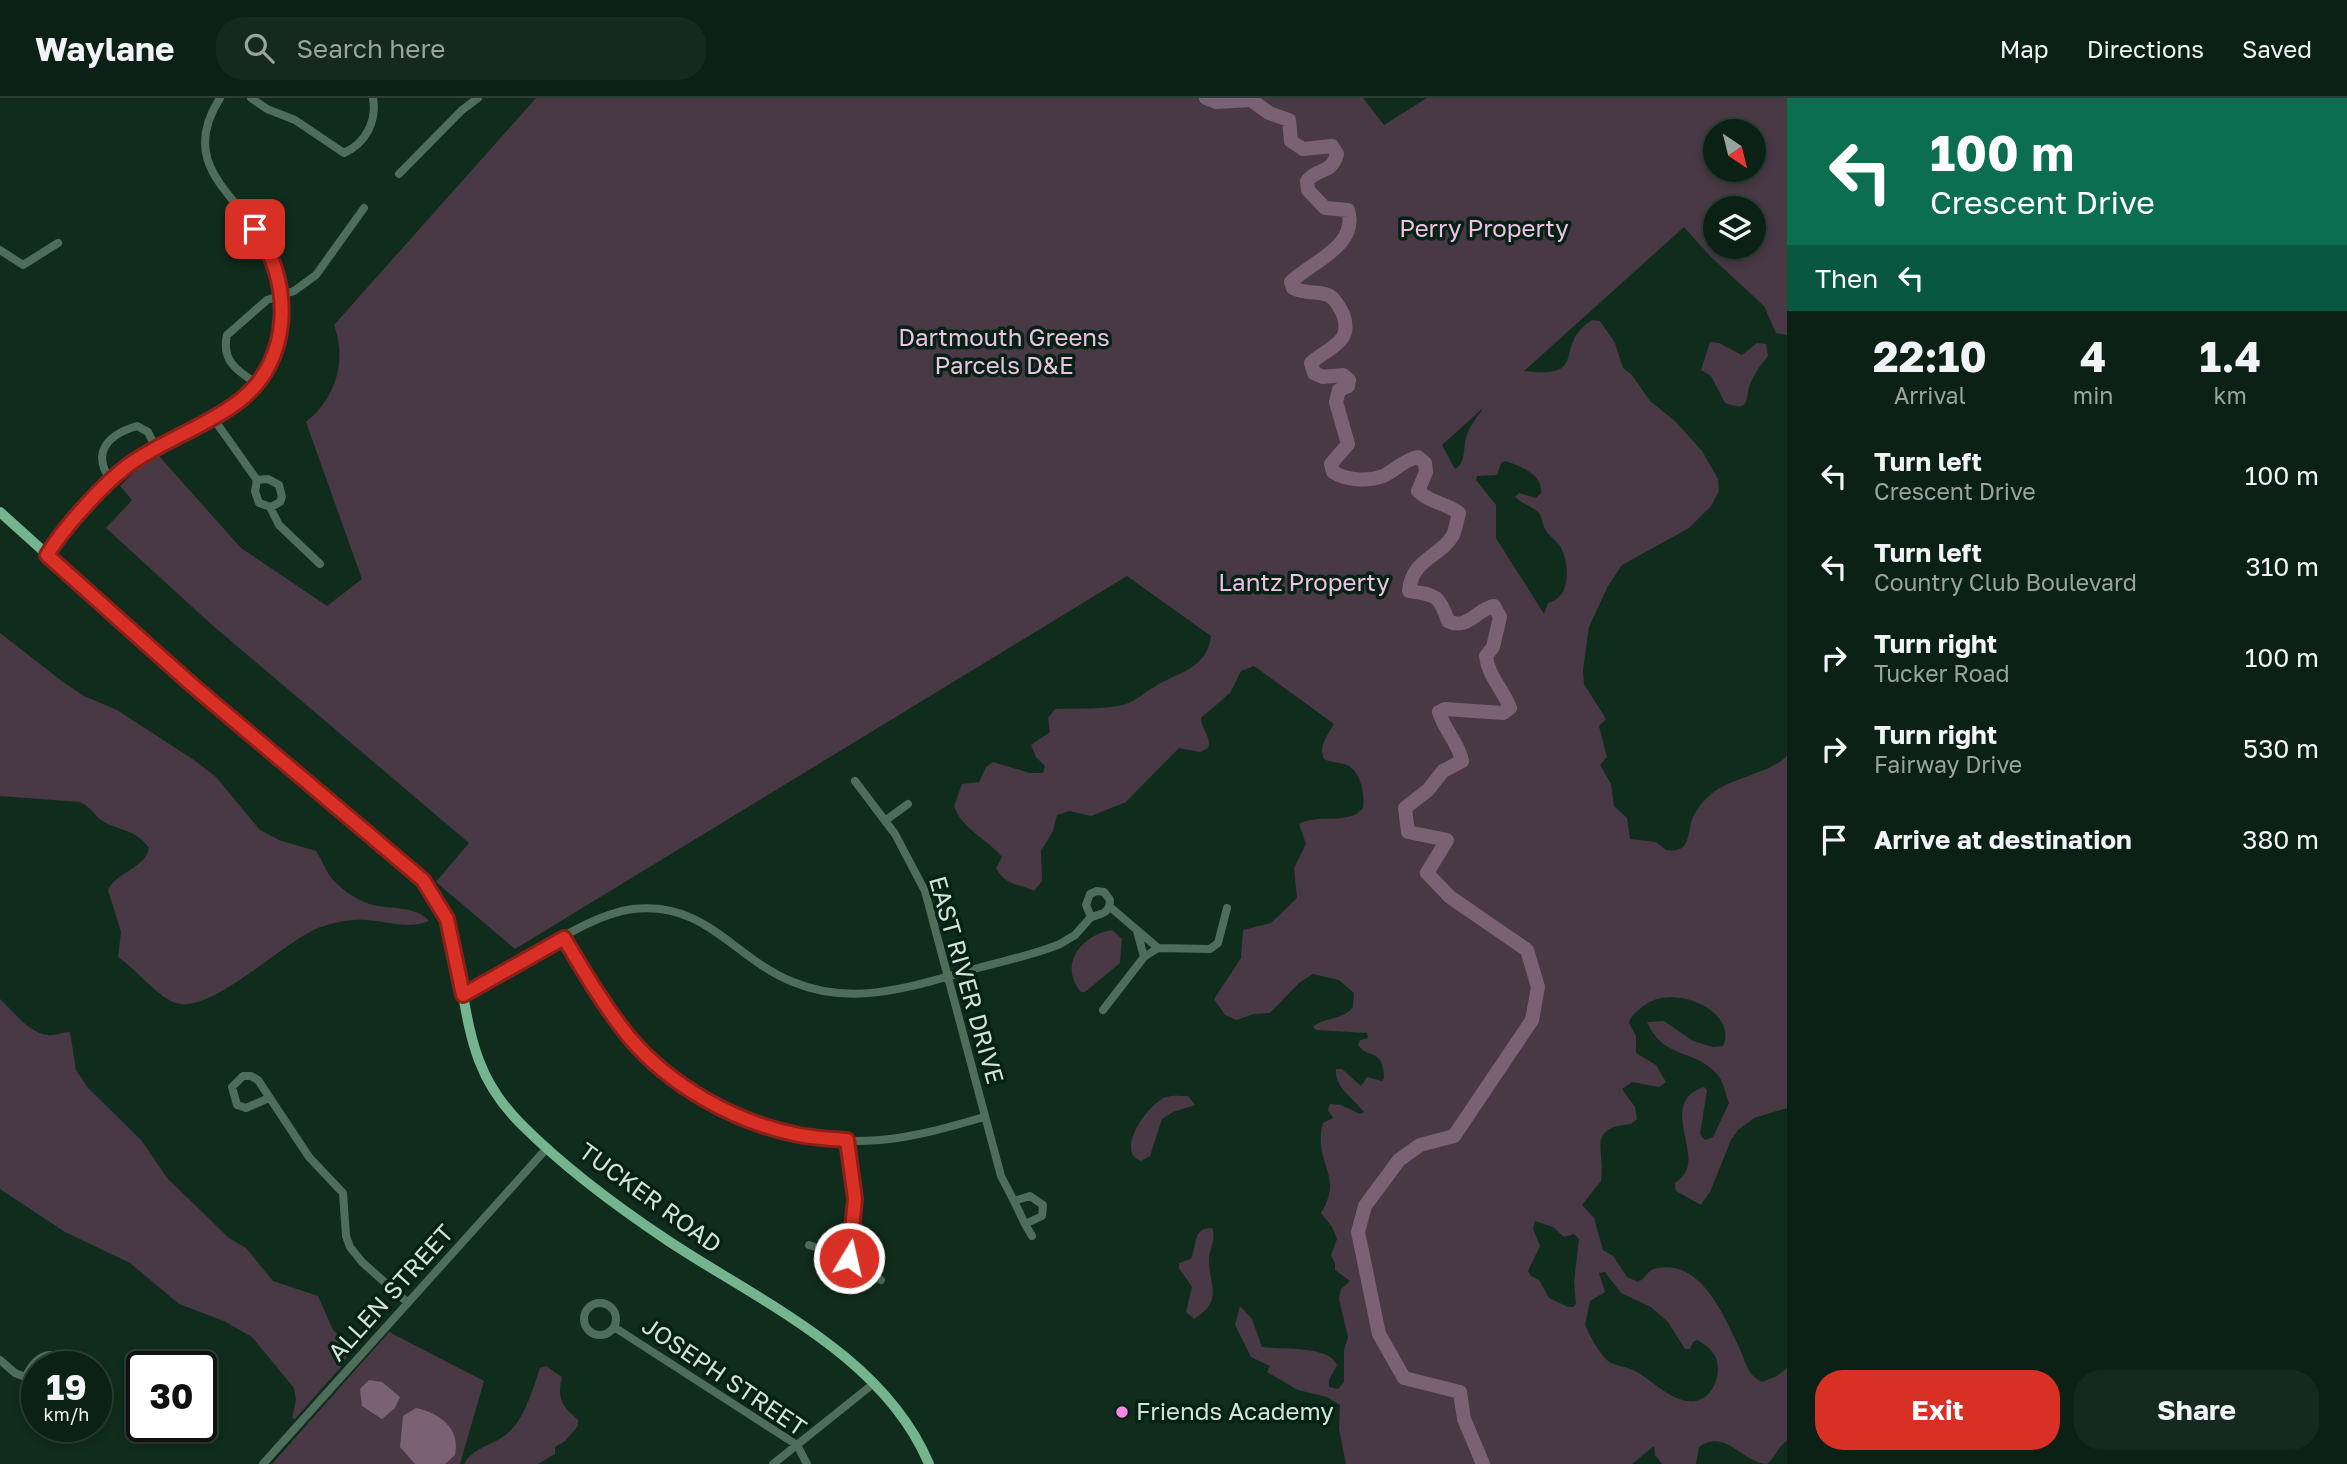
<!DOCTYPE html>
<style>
:root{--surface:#0c2116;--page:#15291f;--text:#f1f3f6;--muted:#9aa3a1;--line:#2c3e35;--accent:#d93025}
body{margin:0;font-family:"Golos Text",sans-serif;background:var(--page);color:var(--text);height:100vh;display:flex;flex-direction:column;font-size:26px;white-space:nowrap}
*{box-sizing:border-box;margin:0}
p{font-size:23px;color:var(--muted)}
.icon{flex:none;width:38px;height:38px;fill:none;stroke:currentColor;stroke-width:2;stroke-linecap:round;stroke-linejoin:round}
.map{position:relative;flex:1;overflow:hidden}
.sheet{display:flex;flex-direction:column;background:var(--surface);width:560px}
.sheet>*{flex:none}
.top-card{background:#0b6e4f;color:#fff;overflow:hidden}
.needle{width:46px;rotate:145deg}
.fabs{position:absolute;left:1703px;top:21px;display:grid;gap:14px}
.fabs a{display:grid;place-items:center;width:63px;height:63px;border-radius:50%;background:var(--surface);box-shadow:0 4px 10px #0003,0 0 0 2px var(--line);font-size:35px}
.speed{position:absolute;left:21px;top:1253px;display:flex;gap:14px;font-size:35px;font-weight:700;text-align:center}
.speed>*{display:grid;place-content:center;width:91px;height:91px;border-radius:50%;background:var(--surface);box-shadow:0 4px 10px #0003,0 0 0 2px var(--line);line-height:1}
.speed small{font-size:18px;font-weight:400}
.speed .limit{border:4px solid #111;border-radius:10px;background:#fff;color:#111}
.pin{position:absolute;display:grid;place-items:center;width:60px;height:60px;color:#fff;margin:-30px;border-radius:14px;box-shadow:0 4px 10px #0006}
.me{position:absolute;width:77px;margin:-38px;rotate:9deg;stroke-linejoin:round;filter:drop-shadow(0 0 5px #0008)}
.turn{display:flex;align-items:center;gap:24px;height:147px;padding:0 28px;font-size:32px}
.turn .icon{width:91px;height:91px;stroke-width:2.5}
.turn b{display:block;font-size:49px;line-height:60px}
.then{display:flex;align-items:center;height:66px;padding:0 28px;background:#0003;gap:14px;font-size:26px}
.eta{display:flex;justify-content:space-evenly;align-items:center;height:119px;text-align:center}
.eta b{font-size:42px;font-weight:700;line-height:49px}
.button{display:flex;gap:14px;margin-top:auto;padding:14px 28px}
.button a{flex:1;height:80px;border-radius:28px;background:var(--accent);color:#fff;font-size:28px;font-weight:700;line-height:80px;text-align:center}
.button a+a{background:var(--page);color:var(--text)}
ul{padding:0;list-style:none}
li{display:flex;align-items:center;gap:21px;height:91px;padding:0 28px}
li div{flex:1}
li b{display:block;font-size:26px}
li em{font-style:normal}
header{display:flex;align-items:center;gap:42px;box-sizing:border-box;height:98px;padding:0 35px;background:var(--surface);border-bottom:2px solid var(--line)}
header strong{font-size:33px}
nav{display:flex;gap:38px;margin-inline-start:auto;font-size:24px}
.search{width:490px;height:63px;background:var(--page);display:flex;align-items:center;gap:18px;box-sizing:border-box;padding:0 24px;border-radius:28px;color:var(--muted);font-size:26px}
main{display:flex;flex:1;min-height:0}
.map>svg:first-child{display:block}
.green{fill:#483944;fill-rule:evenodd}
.water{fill:#7b6174}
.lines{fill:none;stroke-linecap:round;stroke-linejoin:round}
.river{stroke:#7b6174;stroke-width:14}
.minor{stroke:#4f6d5b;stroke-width:8}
.major{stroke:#74b58f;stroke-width:10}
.route-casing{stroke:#8d1f18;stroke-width:18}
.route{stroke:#d93025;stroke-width:12}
.poi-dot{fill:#fc86e4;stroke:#062214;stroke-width:2.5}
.labels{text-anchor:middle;stroke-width:7;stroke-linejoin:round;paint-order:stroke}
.park-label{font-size:24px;fill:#f0c0e4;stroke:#062214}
.street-label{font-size:24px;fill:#d3e3d9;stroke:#062214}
.poi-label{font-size:24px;fill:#d3e3d9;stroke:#062214;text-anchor:start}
</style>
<header>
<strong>Waylane</strong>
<div class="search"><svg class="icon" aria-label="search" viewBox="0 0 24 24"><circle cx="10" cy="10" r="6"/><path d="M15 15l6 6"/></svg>Search here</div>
<nav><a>Map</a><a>Directions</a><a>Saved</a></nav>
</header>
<main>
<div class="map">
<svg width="1787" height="1366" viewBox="0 0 1787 1366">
<rect width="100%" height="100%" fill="#102c1d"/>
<path class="green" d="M536 0H1363L1384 27 1427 0H1787V237L1776 235 1764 208 1711 159 1684 129 1524 273C1592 281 1551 248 1592 222L1600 223 1615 245 1623 270 1632 277 1650 303 1675 323 1702 353 1718 381 1719 393 1711 408 1689 430 1622 467 1608 488 1589 529 1583 572 1584 586 1606 621 1599 628 1607 659 1600 667 1611 686 1614 708 1627 720 1630 741 1656 744 1666 752C1689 755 1687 741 1691 725 1693 716 1702 704 1709 698 1731 678 1766 678 1787 658V1010L1754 1020 1738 1032 1731 1042 1710 1094 1701 1107 1676 1093 1675 1085C1681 1080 1687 1075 1688 1067 1692 1042 1664 1002 1704 989L1707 992 1700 1036 1705 1042 1713 1039 1729 1005C1725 995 1724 983 1716 975 1694 951 1663 961 1647 924L1664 923 1693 943 1713 949 1723 948C1739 913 1672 883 1642 909 1636 914 1631 917 1629 925L1636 938V955L1656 967 1666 984 1659 989 1632 984 1622 991 1635 1009 1637 1021 1631 1026C1585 1030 1606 1053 1601 1083L1582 1107 1594 1120 1603 1152 1613 1158 1627 1179 1638 1184C1645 1181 1647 1173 1654 1171 1700 1158 1724 1218 1739 1249 1745 1262 1747 1277 1762 1284L1777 1278 1787 1270V1343C1777 1349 1776 1359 1767 1366 1742 1365 1726 1330 1699 1349L1696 1366H1662L1655 1357 1654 1348 1632 1366H1346L1339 1331 1340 1307 1327 1299 1298 1292 1267 1274 1270 1268 1251 1259 1235 1227 1240 1208 1252 1221 1262 1249C1280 1252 1329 1247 1337 1267L1329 1282V1289L1338 1291 1344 1284V1252L1348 1239 1339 1201 1341 1191 1350 1183 1335 1172V1165L1331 1157 1337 1141 1332 1129 1321 1115C1345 1076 1312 1066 1323 1025L1333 1020 1328 1012 1330 1006 1341 1007 1360 1016 1364 1014C1354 1001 1334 989 1336 971H1342L1361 988 1367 979 1382 983 1384 980C1383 949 1369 962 1358 947L1360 942 1368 940 1367 935 1316 932 1313 929C1323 919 1342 923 1353 909L1354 895 1339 882 1313 876 1299 885 1270 915 1254 916 1236 922 1225 917 1214 901 1241 860 1243 832 1271 825 1297 800 1294 770 1306 746 1299 726C1318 715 1349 728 1363 710 1365 698 1361 673 1347 667 1340 664 1332 665 1324 661 1318 648 1328 637 1334 626L1254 568 1241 573 1230 595 1201 620C1201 631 1212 639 1208 650L1200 654 1179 650 1126 704 1091 718 1070 713 1057 717 1053 733 1041 753 1042 783 1034 793C1016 784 1007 789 996 770L1002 759C988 742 960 729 954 708L962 686 979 684 986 669 993 664 1030 675H1043L1045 668 1036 659 1031 647 1050 634 1048 620 1055 611C1078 610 1104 612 1126 606 1136 603 1145 594 1154 589 1177 574 1207 572 1211 538L1127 478 515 851 436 784 469 745 211 526 106 430 132 402 120 388 141 367 159 358 241 450 327 508 362 481 306 324C336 300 347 263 334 227ZM1754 33V72H1715V33ZM1715 110H1754V149H1715ZM1483 310C1477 320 1469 328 1466 340 1463 351 1466 365 1455 371L1442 347ZM1505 363C1519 367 1544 377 1541 395L1536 400 1519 395 1515 399C1522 406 1531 408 1538 414 1543 420 1542 428 1547 434 1551 440 1558 443 1561 450 1570 467 1571 500 1548 505L1544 516 1496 440V407L1476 382 1477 378 1497 377 1501 365ZM1535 1123 1553 1129 1564 1139 1574 1136 1579 1141 1574 1184 1576 1206 1573 1209H1568L1549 1200 1539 1182 1531 1178 1528 1173 1540 1148 1533 1131ZM1605 1174 1621 1195 1651 1209 1668 1224 1685 1251H1690L1693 1244 1697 1242C1705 1246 1712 1252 1716 1260 1722 1277 1713 1300 1695 1303 1672 1306 1652 1281 1633 1272 1625 1268 1615 1268 1608 1263 1599 1255 1590 1238 1585 1227L1590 1203 1605 1194 1599 1175Z
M1710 244 1719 245 1742 257 1757 245 1766 246 1768 258C1762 265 1756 273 1752 282 1743 298 1754 316 1725 305L1711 278 1701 272Z
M0 535 63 584 84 598 117 612 194 662 216 679 260 732 279 742 316 753C323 763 326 776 336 785 345 794 360 804 373 807 390 811 417 808 429 823 410 832 386 823 366 822 352 821 337 824 324 828 288 837 207 924 171 903 153 894 136 871 118 859L121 834 108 792C116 774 146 770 149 750 137 733 123 733 106 725 95 720 92 709 80 704L0 698Z
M1112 832 1122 841 1120 865 1085 894H1081C1058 867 1081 837 1112 832Z
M0 901C13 913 28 934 47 937 55 938 62 934 70 934L76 972 88 990 141 1042 168 1081 229 1140 246 1150 273 1183 318 1198 333 1232 347 1246 350 1254 340 1270 295 1321 292 1320 296 1302 294 1290 252 1239 224 1223 179 1206 130 1165 65 1134 0 1091Z
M1188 998 1195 1007 1173 1014 1162 1021 1150 1058 1141 1063C1114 1054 1148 1005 1166 999 1173 997 1181 998 1188 998Z
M1212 1130C1217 1142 1208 1152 1209 1164 1210 1189 1223 1203 1194 1221L1186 1214 1192 1189 1179 1170V1165L1191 1161C1197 1148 1192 1130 1212 1130Z
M389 1234 484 1283 460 1366H272Z
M546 1268 562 1279C557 1300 561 1307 578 1322V1328L565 1343 555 1349V1356L538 1366H464C473 1350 490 1348 504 1338 523 1326 533 1291 540 1270Z"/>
<path class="water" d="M369 1282 382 1284 400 1299 395 1310 382 1321 362 1308 360 1291Z
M416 1310C440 1315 461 1331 455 1357L445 1366H415L400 1349 403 1318Z"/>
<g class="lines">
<path class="river" d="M1206 0 1216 4 1251 2 1269 15 1289 22 1291 43 1303 51 1332 48 1337 56C1331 77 1318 69 1307 83L1308 92 1325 110 1348 112C1359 148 1311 164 1291 184L1293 190C1307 197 1320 192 1330 198 1335 201 1340 210 1343 216 1354 245 1328 249 1311 265L1314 275 1323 279 1343 277 1349 282 1348 288 1339 292 1336 304 1348 346 1331 366 1333 374C1346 382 1367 384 1383 378 1396 372 1403 362 1418 359L1425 365 1426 374 1418 393C1430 405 1446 405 1459 415 1457 422 1456 430 1453 437 1441 459 1412 460 1409 493 1435 497 1439 496 1448 523 1467 533 1477 511 1494 508L1500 519 1493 549 1486 558C1488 578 1503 591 1510 610L1503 615 1445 611 1439 614C1444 632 1459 645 1462 663L1443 673 1428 692 1405 710 1408 734 1447 742 1427 775 1450 799 1527 852 1538 889 1532 922 1454 1038 1420 1047 1399 1062 1365 1108 1358 1134 1379 1236 1404 1280 1460 1294 1464 1321 1483 1366"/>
<path class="minor" d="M251 0 267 11 295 22 344 55C366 45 377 23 373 0
M399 76 462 12 478 0
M0 152 23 167 58 145
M256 285C237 273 221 262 227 237L267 202 294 193 316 177 364 110
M213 320 257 382 268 381 279 387 282 399 280 404 271 409 259 405 255 393 257 382
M111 383C91 355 107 337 137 328L148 334 156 350
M270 409 279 427 320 466
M47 457C64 429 107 382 134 364 187 327 261 312 279 241 287 208 281 171 264 143 234 94 178 66 220 0
M855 683 895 736 925 793 1001 1078 1014 1103 1030 1098 1043 1107 1042 1118 1025 1126 1032 1138
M886 722 908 706
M1109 808 1158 850 1144 859 1137 833
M564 840C585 875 605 911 632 942 692 1011 789 1050 880 1042 915 1039 950 1029 984 1019
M1158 850 1210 851 1218 845 1227 810
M463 897C514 874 579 818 633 811 707 803 733 860 793 884 855 910 917 887 978 870 1006 862 1034 857 1060 846L1075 837 1091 819 1086 807 1090 796 1097 793 1104 794 1110 802C1110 815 1102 816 1091 819
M1103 912 1144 859
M269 1000 246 1010 237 1007 232 989 243 978H251L258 982 309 1059 343 1095 346 1138 350 1149 362 1164 408 1205
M1014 1103 1025 1126
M809 1147 849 1160 855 1101 847 1042
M849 1160 881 1182
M584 1221a16 16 0 1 1 32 0a16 16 0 1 1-32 0Z
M614 1229 797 1347 807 1366
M0 1262 15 1275 37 1284
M26 1278C33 1264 44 1252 60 1259L65 1269
M263 1366 547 1050
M773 1366 873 1286"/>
<path class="major" d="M0 414 191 586 399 761C414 774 428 786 438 804 450 824 454 847 458 869 470 934 473 979 522 1027 566 1071 616 1108 667 1142 760 1204 883 1257 929 1366"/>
</g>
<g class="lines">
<g class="route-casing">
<path id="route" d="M255 131C293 183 293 263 238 304 205 329 164 342 130 366 104 385 64 429 47 457L191 586 423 782 447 821 463 897 564 840C584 874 604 908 629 939 670 988 736 1025 799 1037 814 1040 831 1041 847 1042L855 1101 849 1160"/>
</g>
<use href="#route" class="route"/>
</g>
<circle class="poi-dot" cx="1122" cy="1314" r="7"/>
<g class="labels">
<g class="park-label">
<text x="1484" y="139">Perry Property</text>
<text x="1004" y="248">Dartmouth Greens<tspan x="1004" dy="28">Parcels D&amp;E</tspan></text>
<text x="1304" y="493">Lantz Property</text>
</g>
<g class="street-label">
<text transform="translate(966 882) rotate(74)" y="8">EAST RIVER DRIVE</text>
<text transform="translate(650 1100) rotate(36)" y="8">TUCKER ROAD</text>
<text transform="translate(391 1195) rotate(-48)" y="8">ALLEN STREET</text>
<text transform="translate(724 1279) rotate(34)" y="8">JOSEPH STREET</text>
</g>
<g class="poi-label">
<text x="1136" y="1322">Friends Academy</text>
</g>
</g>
</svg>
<div class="fabs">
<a><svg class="needle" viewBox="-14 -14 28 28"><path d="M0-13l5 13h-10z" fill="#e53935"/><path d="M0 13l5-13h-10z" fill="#9aa3a1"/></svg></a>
<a><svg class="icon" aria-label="layers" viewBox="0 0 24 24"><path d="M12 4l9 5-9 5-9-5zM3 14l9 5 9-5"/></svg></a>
</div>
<div class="speed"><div>19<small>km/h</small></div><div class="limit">30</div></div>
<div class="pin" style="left:255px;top:131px;background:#d93025"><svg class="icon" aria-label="arrive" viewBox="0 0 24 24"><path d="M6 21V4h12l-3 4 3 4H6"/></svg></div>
<svg class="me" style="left:849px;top:1160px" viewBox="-20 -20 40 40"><circle r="17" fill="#d93025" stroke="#fff" stroke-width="3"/><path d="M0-11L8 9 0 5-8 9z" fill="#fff"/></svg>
</div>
<section class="sheet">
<div class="top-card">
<div class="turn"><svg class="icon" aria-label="left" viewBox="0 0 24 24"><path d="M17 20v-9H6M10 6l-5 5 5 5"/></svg><div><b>100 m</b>Crescent Drive</div></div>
<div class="then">Then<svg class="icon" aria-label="left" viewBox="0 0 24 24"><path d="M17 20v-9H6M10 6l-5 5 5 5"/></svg></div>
</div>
<div class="eta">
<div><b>22:10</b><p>Arrival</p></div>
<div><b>4</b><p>min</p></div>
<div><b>1.4</b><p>km</p></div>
</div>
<ul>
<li><svg class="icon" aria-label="left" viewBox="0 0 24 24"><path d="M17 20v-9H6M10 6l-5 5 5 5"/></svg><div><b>Turn left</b><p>Crescent Drive</p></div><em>100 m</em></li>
<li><svg class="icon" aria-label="left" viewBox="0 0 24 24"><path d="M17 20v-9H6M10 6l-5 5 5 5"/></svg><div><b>Turn left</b><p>Country Club Boulevard</p></div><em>310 m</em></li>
<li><svg class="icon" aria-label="right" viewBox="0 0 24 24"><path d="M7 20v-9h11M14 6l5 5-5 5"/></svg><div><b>Turn right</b><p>Tucker Road</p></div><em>100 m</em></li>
<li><svg class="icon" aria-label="right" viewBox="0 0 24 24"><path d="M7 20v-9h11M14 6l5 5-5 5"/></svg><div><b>Turn right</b><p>Fairway Drive</p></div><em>530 m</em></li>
<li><svg class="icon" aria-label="arrive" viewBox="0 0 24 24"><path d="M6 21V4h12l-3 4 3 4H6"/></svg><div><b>Arrive at destination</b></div><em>380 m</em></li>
</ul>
<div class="button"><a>Exit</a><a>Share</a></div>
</section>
</main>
